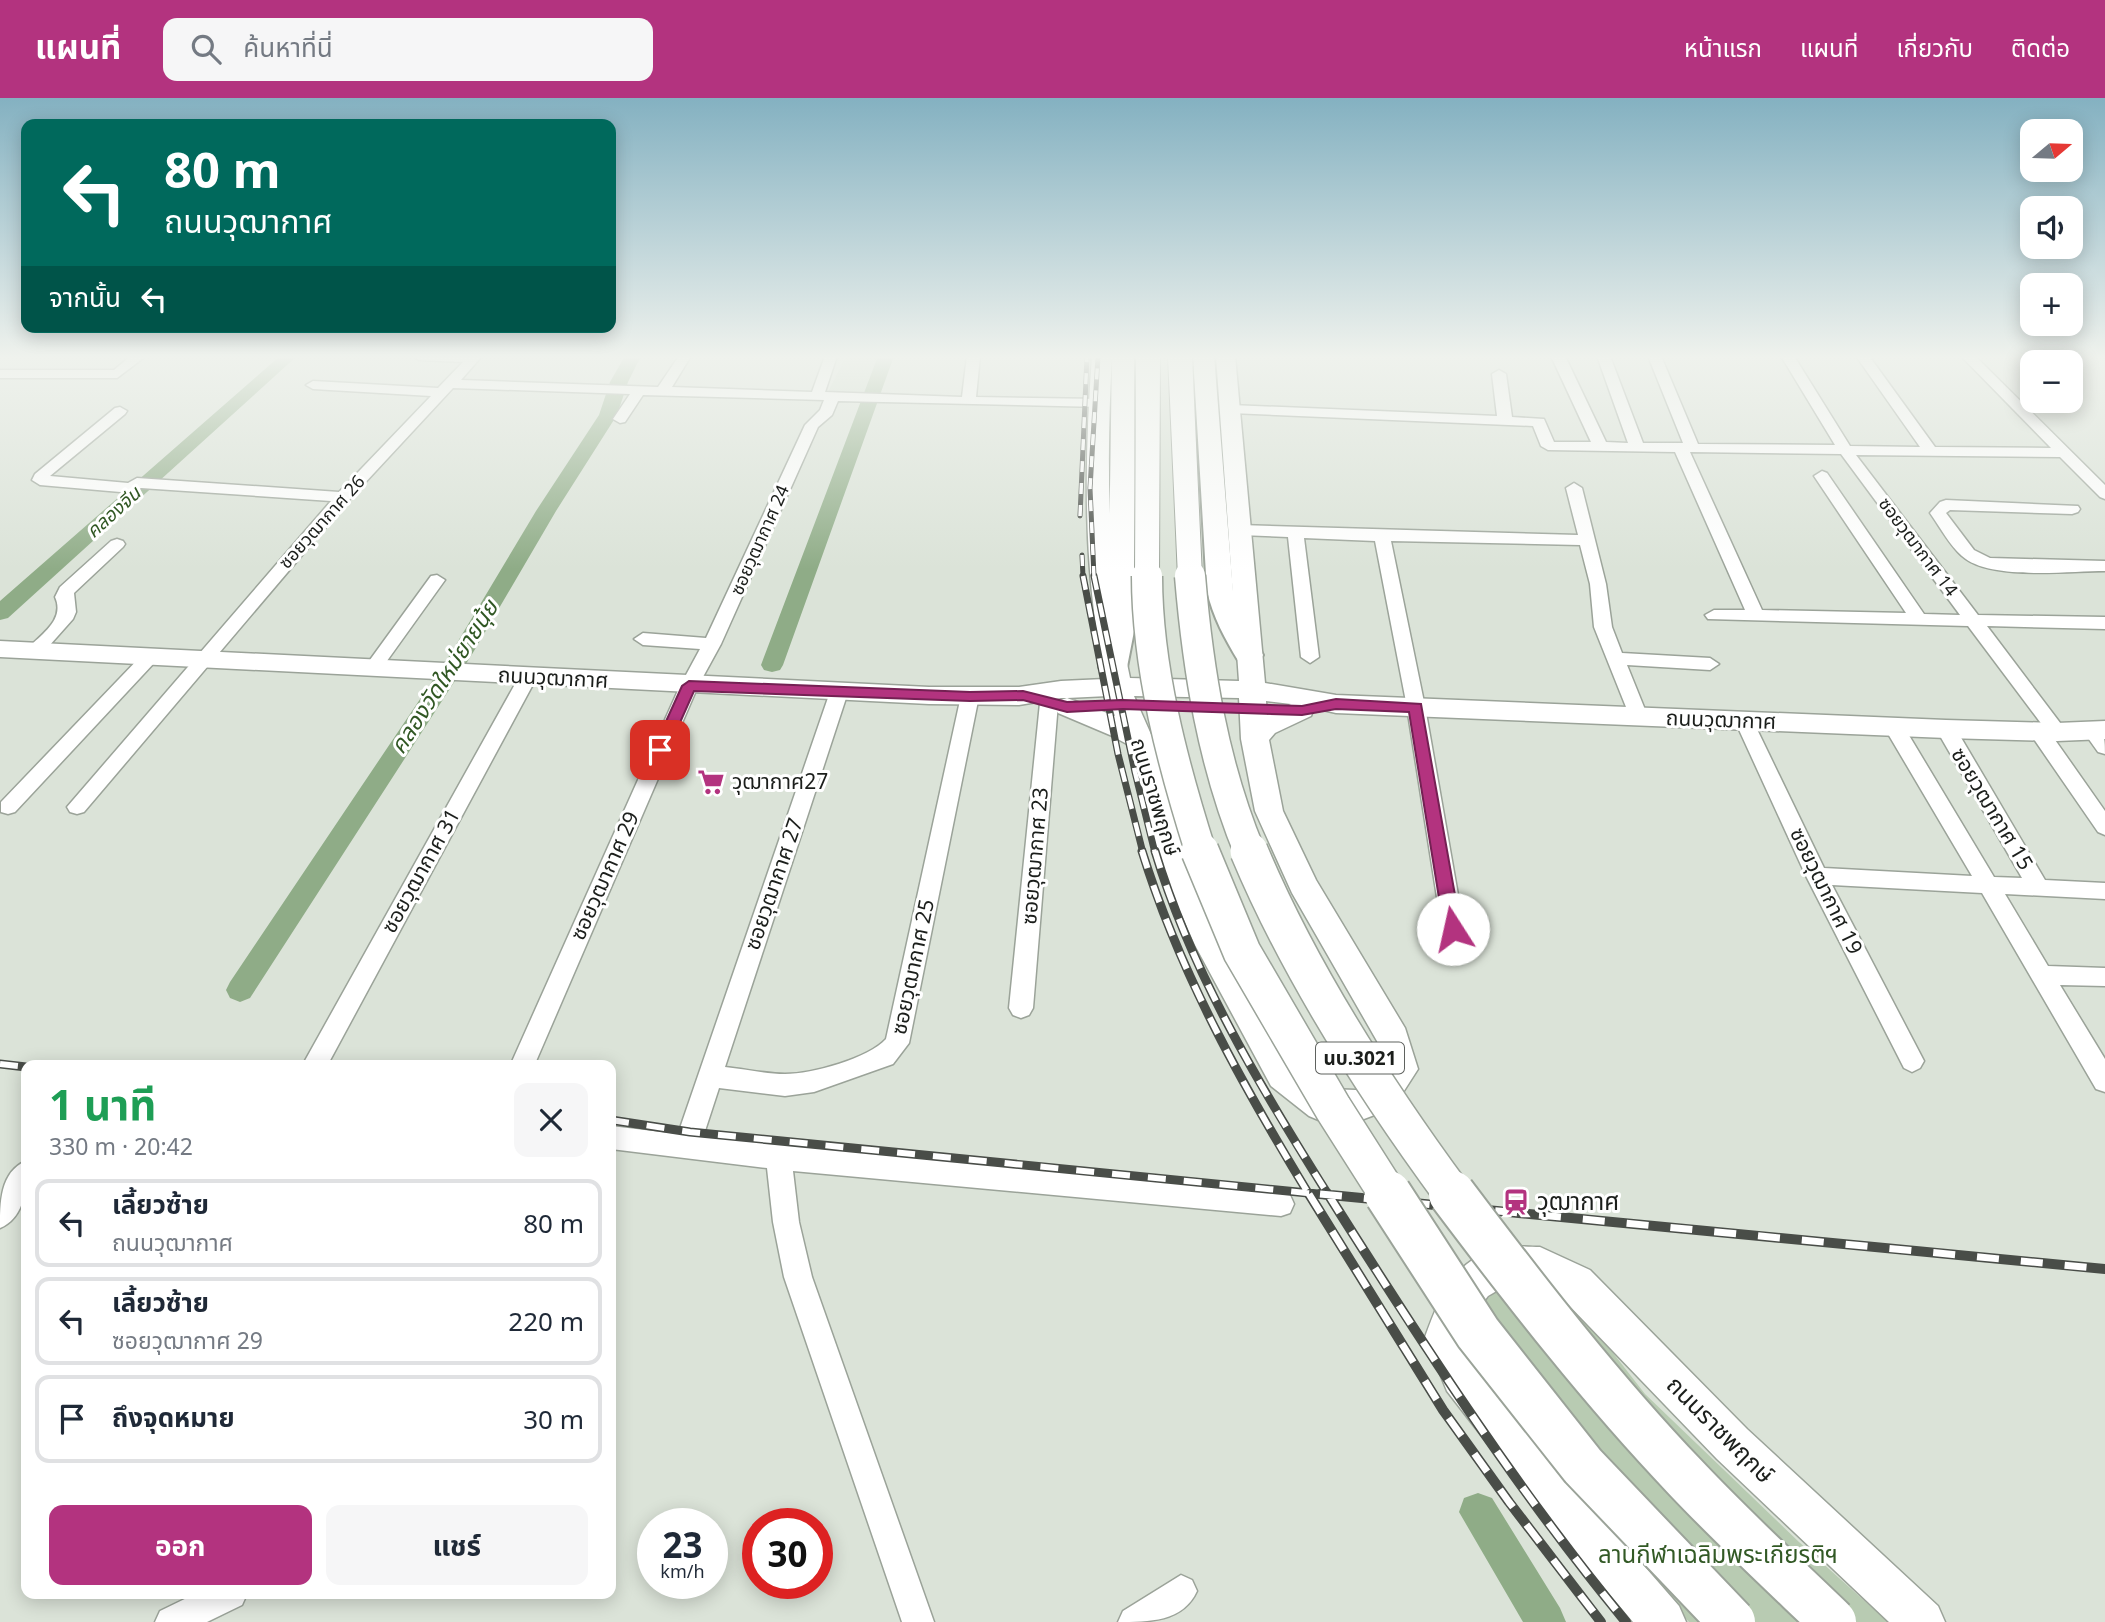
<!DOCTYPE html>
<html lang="th">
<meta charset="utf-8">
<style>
:root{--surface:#fff;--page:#f6f6f7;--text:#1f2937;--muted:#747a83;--line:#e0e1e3;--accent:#b3337f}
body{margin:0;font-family:"Noto Sans","Noto Sans Thai",sans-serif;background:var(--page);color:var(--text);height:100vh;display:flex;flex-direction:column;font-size:26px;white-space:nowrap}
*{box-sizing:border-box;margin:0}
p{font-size:23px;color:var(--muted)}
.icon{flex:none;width:38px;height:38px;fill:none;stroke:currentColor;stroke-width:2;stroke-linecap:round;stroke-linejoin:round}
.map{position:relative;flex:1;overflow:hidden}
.panel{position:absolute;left:21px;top:962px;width:595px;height:539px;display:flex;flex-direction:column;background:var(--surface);border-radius:14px;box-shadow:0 4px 18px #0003}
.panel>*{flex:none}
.banner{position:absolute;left:21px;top:21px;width:595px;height:214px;border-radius:14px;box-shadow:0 4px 18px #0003;background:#00695c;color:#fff;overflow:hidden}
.needle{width:46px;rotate:71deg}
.controls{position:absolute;left:2020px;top:21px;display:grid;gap:14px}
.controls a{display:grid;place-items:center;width:63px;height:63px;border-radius:14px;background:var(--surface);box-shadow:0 4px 18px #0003;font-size:35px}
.speed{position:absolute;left:637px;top:1410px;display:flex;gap:14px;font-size:35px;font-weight:700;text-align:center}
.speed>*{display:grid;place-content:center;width:91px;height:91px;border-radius:50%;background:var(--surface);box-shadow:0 4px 18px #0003;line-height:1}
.speed small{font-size:18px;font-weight:400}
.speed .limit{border:10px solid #d22;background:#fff;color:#111}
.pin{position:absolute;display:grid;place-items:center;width:60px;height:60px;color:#fff;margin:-30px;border-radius:14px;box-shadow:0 4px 10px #0006}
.me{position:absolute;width:77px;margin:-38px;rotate:350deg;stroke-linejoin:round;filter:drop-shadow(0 0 5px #0008)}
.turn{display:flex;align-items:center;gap:24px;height:147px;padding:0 28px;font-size:32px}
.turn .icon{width:91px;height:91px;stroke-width:2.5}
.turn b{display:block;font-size:49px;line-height:60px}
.then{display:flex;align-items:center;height:66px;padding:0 28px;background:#0003;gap:14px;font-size:26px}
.round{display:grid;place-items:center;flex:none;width:74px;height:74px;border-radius:14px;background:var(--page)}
.overview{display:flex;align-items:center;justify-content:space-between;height:119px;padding:0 28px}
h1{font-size:42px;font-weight:700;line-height:52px;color:#1e9e55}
.cta{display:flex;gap:14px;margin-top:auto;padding:14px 28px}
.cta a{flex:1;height:80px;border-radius:14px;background:var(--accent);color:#fff;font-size:28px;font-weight:700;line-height:80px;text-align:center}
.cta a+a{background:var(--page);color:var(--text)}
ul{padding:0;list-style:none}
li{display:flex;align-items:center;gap:21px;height:88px;margin:0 14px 10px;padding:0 14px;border:4px solid var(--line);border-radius:14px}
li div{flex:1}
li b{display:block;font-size:26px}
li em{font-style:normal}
header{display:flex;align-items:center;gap:42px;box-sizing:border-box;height:98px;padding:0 35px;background:var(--accent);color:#fff}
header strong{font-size:33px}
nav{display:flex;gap:38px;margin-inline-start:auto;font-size:24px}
.search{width:490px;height:63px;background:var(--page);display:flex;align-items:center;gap:18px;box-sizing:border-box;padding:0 24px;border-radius:14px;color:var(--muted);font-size:26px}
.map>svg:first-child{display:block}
.built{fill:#ccdac9}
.green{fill:#b8cbb2}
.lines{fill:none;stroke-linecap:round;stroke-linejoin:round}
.canal{fill:#8fac87;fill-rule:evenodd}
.street-casing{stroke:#9ba399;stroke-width:3}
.secondary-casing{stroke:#9ba399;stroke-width:3}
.primary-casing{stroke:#9ba399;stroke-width:4}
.street{fill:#fff;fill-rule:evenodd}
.secondary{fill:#fff;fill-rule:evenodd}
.primary{fill:#fff;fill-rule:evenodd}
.rail-far3-casing{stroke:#494d48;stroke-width:5}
.rail-far2-casing{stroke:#494d48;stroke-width:7}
.rail-far1-casing{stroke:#494d48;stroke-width:9}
.rail-casing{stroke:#494d48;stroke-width:10}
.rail-far3{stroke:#fff;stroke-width:3.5;stroke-dasharray:11;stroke-linecap:butt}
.rail-far2{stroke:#fff;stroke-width:4.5;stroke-dasharray:14;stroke-linecap:butt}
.rail-far1{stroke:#fff;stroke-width:6;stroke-dasharray:18;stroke-linecap:butt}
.rail{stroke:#fff;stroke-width:7;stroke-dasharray:22;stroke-linecap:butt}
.primary-bridge-far3-casing{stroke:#9ba399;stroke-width:26;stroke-linecap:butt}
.primary-bridge-far2-casing{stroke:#9ba399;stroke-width:33;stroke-linecap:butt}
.primary-bridge-far1-casing{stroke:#9ba399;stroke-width:40;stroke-linecap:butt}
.primary-bridge-casing{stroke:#9ba399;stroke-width:50;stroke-linecap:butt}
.primary-bridge-far3{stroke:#fff;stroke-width:24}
.primary-bridge-far2{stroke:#fff;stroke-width:30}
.primary-bridge-far1{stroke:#fff;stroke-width:37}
.primary-bridge{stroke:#fff;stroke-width:46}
.route{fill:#b3337f;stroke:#742153;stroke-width:2}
.labels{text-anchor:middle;stroke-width:6;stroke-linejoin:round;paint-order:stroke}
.far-street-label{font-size:18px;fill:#1b1e1b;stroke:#fff}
.far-water-label{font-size:19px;font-style:italic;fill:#305723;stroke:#fff}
.shield{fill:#fff;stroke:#5f625f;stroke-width:2}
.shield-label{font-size:19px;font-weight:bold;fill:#1b1e1b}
.street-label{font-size:21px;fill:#1b1e1b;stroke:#fff}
.poi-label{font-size:21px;fill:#1b1e1b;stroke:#fff;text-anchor:start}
.water-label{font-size:23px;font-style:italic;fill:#305723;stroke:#fff}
.near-poi-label{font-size:24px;fill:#1b1e1b;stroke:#fff;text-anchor:start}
.near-street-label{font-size:24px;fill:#1b1e1b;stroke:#fff}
.near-park-label{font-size:24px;fill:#325925;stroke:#fff}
</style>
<header>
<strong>แผนที่</strong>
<div class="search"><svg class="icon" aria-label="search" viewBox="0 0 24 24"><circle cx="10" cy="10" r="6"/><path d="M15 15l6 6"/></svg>ค้นหาที่นี่</div>
<nav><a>หน้าแรก</a><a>แผนที่</a><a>เกี่ยวกับ</a><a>ติดต่อ</a></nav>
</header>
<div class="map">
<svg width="2105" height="1524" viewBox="0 0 2105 1524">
<rect width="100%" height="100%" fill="#dbe3d8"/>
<path class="built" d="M846 258H886L870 299 827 296Z"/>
<path class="green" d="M1541 1188 1578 1210 1645 1296 1799 1444 1888 1524H1689L1570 1396 1483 1205 1498 1191Z"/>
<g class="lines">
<path class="canal" d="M280 258H297L8 520 0 522V503Z
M625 258H641L628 284 617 317 556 413 471 558 250 900 240 904 230 900 226 892 230 884 451 555 536 413 599 317 610 284Z
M878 258H894L783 567 780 572 772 574 764 572 761 567Z
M1478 1395 1492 1400 1560 1510 1566 1524H1523L1459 1414 1464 1400Z"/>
<g class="street-casing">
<path id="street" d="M131 258H146L117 280H0V272H114Z
M413 258H482L461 282 658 289 679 258H691L672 289 812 294 825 258H837L825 294 962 299 967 258H980L976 299 1101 301 1108 305 1101 309 838 303 832 317 818 329 721 546 698 588 534 968H510L680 588 700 551 643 547 634 541 643 535 706 540 805 327 820 312 824 302 643 297 625 324 620 325 613 321 630 296 453 290 349 402 84 714 77 716 70 714 67 709 331 403 141 390 132 395 40 387 32 382 35 376 115 310 120 309 127 313 125 316 50 378 128 385 137 380 339 394 431 298 313 291 306 287 313 283 438 290 463 264 419 262Z
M1551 258H1565L1606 344 1628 345 1597 258H1610L1643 345H1683L1648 258H1661L1698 346 1835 347 1781 258H1794L1850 348 1920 349 1856 258H1869L1935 349 2051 350 1961 258H1975L2105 387V401L2100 399 2060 359 1856 357 1978 517 2105 519V531L1987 528 2067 634 2064 639H2053L2105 713V737L2098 734 2029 634 2032 629 2043 628 1968 528 1708 521 1705 517 1714 512H1745L1675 354 1548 352 1541 348 1533 328 1231 315 1224 311 1231 307 1497 318 1492 276 1499 272 1506 276 1512 319 1544 321 1554 344H1591ZM1690 354 1841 356 1960 517 1924 516 1827 375 1822 373 1814 378 1906 515 1762 512Z
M1574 385 1582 390 1606 486 1612 529 1622 555 1710 560 1719 566 1710 572 1627 567 1648 619 1646 624H1632L1594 529 1590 486 1580 447 1391 443 1425 609 1464 831 1461 837 1453 840 1445 837 1442 831 1407 609 1375 443 1304 440 1319 559 1310 565 1301 559 1288 439 1240 437 1232 432 1240 427 1578 437 1566 390Z
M1946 402 2078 408 2080 411 2078 414 2072 416 1950 412 1946 415 1974 452 1990 460 2105 463V473C2069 473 1989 483 1962 458 1950 448 1940 429 1930 415L1940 404Z
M117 441 123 443 125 446 123 449 74 495 76 514 73 521 41 557H29L26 553 29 549C43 535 65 521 55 499L60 489 111 443Z
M437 477 445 482 379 574H367L364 570 367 566 431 478Z
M149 554 155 556 158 560 155 564 15 714 8 716 1 714V704L143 556Z
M528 573 537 579 327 968H302L519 579Z
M839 588 846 590 848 594 725 969C745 971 766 976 785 976 812 976 869 960 886 941L961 598 963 594H977L979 598 909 945 893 966 814 994 785 998 719 990 703 1039 1281 1094 1290 1097 1294 1106 1290 1115 1281 1118 793 1073 799 1124 812 1179 934 1524H902L784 1179 773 1124 767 1070 611 1051V1028L678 1036 830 594 832 590Z
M1049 599 1056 601 1058 605 1033 910 1029 917 1021 920 1013 917 1009 910 1040 605 1042 601Z
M1744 616 1751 618 1753 623 1824 770 1972 778 1884 629 1887 624H1901L1994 779 2022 780 1936 631 1939 626H1953L2045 782 2105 785V801L2005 796 2048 868 2105 870V888L2060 887 2105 961V994L2096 991 1982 795 1832 787 1924 963 1920 970 1912 974 1904 970 1806 778 1735 623 1737 618Z
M2093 626C2105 631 2105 643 2105 656L2098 654 2083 633 2086 628Z
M26 1063C27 1087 26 1119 0 1130 0 1105 0 1074 26 1063Z
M1181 1477 1192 1482 1197 1493C1183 1524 1149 1524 1118 1524L1123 1513Z
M195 1496H247L242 1507 207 1524H155L160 1513Z"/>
</g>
<g class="secondary-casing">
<path id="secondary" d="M1092 258H1112C1106 365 1107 475 1130 580L1239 583 1216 258H1235L1265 585 1336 597 1946 622 2057 625 2105 623V641L2057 643 1946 640 1336 615 1314 610 1311 618 1275 635 1269 642 1283 713 1316 782 1405 930 1418 971 1393 1010 1356 1024 1321 1023 1309 1018 1271 988 1195 847 1166 781 1127 646 1110 637 1058 615 1054 609 1058 603 1067 600 1115 618 1108 598 1067 600H1061L1019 607 929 606 0 559V543L929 589H1019L1061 583 1105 581C1083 475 1084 365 1092 258ZM1134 598 1239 600 1241 641 1255 713 1292 795 1377 943 1383 968 1369 988 1356 992 1328 991 1295 966 1224 842 1196 781 1153 641ZM1266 603 1291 606 1267 617Z
M1540 1149 1590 1172 1747 1331 1938 1508 1945 1524H1889L1717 1361 1562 1200 1537 1187 1505 1188 1488 1198 1473 1217 1465 1239 1476 1265 1566 1378 1679 1508 1686 1524H1633L1536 1408 1447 1293 1425 1239C1440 1199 1453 1161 1501 1150 1513 1147 1528 1149 1540 1149Z"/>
</g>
<g class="primary-casing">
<path id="primary" d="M1112 258H1134L1136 523 1127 569 1123 576 1113 578 1103 576 1099 569 1108 523Z
M1193 258H1214L1233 493 1240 517 1263 557 1259 564 1249 566 1239 564C1225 541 1213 519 1207 493Z"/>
</g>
<use href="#street" class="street"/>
<use href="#secondary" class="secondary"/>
<use href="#primary" class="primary"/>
<g class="rail-far3-casing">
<path id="rail-far3" d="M1080 418 1087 258
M1082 457 1083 479
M1094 479 1090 390 1098 258"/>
</g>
<g class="rail-far2-casing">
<path id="rail-far2" d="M1083 478 1118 656 1143 755
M1094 478 1135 674 1155 755"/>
</g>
<g class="rail-far1-casing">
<path id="rail-far1" d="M1142 753C1180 876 1243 988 1310 1098
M1155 753C1192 876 1261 990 1329 1098
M0 966 26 969
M611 1022 690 1034 1338 1098"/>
</g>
<g class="rail-casing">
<path id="rail" d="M1309 1096 1443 1312 1509 1404 1601 1524
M1320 1096 2105 1171
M1328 1096C1420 1242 1516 1391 1626 1524"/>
</g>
<use href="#rail-far3" class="rail-far3"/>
<use href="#rail-far2" class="rail-far2"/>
<use href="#rail-far1" class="rail-far1"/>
<use href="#rail" class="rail"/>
<g class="primary-bridge-far3-casing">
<path id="primary-bridge-far3" d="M1180 258 1190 479
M1147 479 1148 258"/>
</g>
<g class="primary-bridge-far2-casing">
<path id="primary-bridge-far2" d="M1147 478C1147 570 1173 667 1201 755
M1190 478C1198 573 1213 666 1250 755"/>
</g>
<g class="primary-bridge-far1-casing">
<path id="primary-bridge-far1" d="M1200 753 1242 854 1333 1010 1389 1098
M1249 753C1300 875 1375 991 1454 1098"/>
</g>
<g class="primary-bridge-casing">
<path id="primary-bridge" d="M1388 1096 1478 1235 1583 1368 1732 1524
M1452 1096C1525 1193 1601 1291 1685 1379 1732 1429 1783 1476 1833 1524"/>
</g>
<use href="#primary-bridge-far3" class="primary-bridge-far3"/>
<use href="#primary-bridge-far2" class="primary-bridge-far2"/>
<use href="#primary-bridge-far1" class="primary-bridge-far1"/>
<use href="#primary-bridge" class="primary-bridge"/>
</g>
<linearGradient id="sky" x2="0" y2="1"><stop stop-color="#84b1c1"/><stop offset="0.55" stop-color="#eff2ed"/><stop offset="1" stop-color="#eff2ed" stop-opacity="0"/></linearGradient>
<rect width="2105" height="471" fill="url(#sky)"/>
<path class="route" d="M689 583 970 594 1023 593 1067 604 1123 602 1302 608 1336 601 1421 606 1461 831 1459 836H1447L1444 831 1409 614 1336 611 1302 617 1123 611 1067 614 1023 602 970 603 694 593 666 656H655L653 652 682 588Z"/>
<defs>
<g id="supermarket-bare" transform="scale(2.1)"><path d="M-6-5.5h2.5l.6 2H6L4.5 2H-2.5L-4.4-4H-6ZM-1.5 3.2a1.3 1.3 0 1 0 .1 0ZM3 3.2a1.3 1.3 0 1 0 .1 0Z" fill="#b3337f" stroke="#fff" stroke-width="2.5" paint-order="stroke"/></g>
<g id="station-bare" transform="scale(2.1)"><path d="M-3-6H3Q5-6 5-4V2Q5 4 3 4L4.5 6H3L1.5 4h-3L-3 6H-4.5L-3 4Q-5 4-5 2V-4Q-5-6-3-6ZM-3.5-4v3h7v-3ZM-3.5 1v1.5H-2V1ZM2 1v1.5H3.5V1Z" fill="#b3337f" stroke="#fff" stroke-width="2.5" paint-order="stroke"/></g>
</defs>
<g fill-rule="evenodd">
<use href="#supermarket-bare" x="711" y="684"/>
<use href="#station-bare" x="1516" y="1104"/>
</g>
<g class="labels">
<g class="far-street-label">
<text transform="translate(322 424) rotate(-48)" y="6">ซอยวุฒากาศ 26</text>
<text transform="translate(760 442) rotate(-66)" y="6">ซอยวุฒากาศ 24</text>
<text transform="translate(1918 449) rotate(53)" y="6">ซอยวุฒากาศ 14</text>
</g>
<g class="far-water-label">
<text transform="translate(113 414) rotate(-42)" y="7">คลองจีน</text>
</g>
<rect class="shield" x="1316" y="944.5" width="88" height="31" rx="5"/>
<g class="shield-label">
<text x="1360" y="967">นบ.3021</text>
</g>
<g class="street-label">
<text transform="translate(553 580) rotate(3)" y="7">ถนนวุฒากาศ</text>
<text transform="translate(1721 622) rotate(2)" y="7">ถนนวุฒากาศ</text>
<text transform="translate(1155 699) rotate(73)" y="7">ถนนราชพฤกษ์</text>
<text transform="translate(1992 711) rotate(59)" y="7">ซอยวุฒากาศ 15</text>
<text transform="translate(1035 758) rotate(-85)" y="7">ซอยวุฒากาศ 23</text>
<text transform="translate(421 773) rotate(-61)" y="7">ซอยวุฒากาศ 31</text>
<text transform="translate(605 778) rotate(-66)" y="7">ซอยวุฒากาศ 29</text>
<text transform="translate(774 786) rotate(-71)" y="7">ซอยวุฒากาศ 27</text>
<text transform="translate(1826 793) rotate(64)" y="7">ซอยวุฒากาศ 19</text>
<text transform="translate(913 869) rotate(-78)" y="7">ซอยวุฒากาศ 25</text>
</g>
<g class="poi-label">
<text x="732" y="691">วุฒากาศ27</text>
</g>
<g class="water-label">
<text transform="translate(444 579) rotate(-57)" y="8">คลองวัดใหม่ยายนุ้ย</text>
</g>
<g class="near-poi-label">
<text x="1537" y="1112">วุฒากาศ</text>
</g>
<g class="near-street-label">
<text transform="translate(1720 1332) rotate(45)" y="8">ถนนราชพฤกษ์</text>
</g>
<g class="near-park-label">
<text x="1718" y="1465">ลานกีฬาเฉลิมพระเกียรติฯ</text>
</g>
</g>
</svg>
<div class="controls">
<a><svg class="needle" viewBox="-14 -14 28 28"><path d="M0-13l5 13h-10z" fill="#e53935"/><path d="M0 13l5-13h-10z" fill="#747a83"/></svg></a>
<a><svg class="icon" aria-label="sound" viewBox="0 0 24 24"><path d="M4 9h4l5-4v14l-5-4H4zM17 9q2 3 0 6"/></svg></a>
<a>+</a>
<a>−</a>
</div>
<div class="speed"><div>23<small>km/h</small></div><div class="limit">30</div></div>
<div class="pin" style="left:660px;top:652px;background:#d93025"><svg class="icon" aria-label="arrive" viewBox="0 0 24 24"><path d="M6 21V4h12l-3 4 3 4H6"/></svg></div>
<svg class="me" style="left:1453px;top:831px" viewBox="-20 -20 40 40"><circle r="19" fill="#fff"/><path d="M0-13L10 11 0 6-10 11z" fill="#b3337f"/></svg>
<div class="banner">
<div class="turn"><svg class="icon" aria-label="left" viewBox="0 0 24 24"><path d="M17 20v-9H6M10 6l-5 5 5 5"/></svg><div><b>80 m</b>ถนนวุฒากาศ</div></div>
<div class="then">จากนั้น<svg class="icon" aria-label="left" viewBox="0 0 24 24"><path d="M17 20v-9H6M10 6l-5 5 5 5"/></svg></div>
</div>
<section class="panel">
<div class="overview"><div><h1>1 นาที</h1><p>330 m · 20:42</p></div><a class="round"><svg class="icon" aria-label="close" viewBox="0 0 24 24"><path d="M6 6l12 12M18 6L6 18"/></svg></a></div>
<ul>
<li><svg class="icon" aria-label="left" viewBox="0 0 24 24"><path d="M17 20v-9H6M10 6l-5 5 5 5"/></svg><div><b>เลี้ยวซ้าย</b><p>ถนนวุฒากาศ</p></div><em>80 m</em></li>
<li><svg class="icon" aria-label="left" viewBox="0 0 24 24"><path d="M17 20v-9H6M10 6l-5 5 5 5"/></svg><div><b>เลี้ยวซ้าย</b><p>ซอยวุฒากาศ 29</p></div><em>220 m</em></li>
<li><svg class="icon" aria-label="arrive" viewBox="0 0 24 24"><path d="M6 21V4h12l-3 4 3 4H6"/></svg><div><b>ถึงจุดหมาย</b></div><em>30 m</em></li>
</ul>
<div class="cta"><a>ออก</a><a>แชร์</a></div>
</section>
</div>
